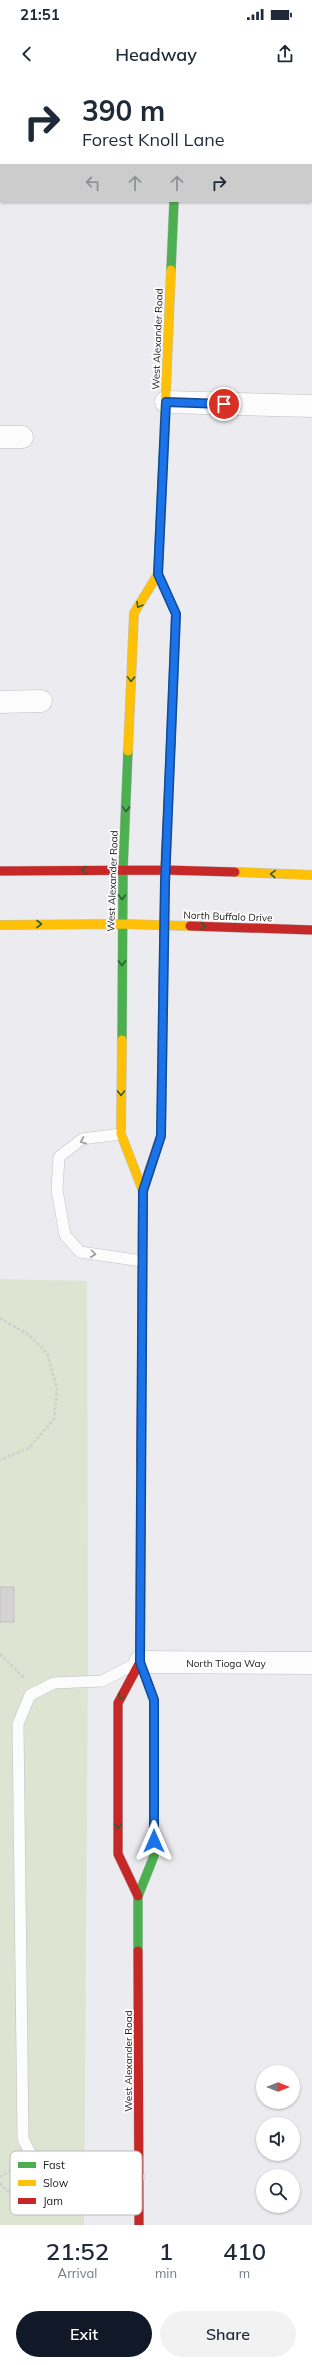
<!DOCTYPE html>
<style>
:root{--surface:#fff;--page:#f2f2f3;--text:#1f2937;--muted:#747a83;--accent:#111827}
body{margin:0;font-family:Mulish,sans-serif;background:var(--page);color:var(--text);height:100vh;display:flex;flex-direction:column;font-size:15px;white-space:nowrap}
*{box-sizing:border-box;margin:0}
p{font-size:13px;color:var(--muted)}
.icon{flex:none;width:22px;height:22px;fill:none;stroke:currentColor;stroke-width:2;stroke-linecap:round;stroke-linejoin:round}
.map{position:relative;height:2145px;overflow:hidden}
.details{display:flex;flex-direction:column;background:var(--surface);flex:1}
.details>*{flex:none}
.hud{position:absolute;left:0px;top:0px;width:312px;height:122px;box-shadow:0 1px 3px #0004;background:#fff;color:var(--text);overflow:hidden}
.needle{width:26px;rotate:90deg}
.tools{position:absolute;left:256px;top:1985px;display:grid;gap:8px}
.tools a{display:grid;place-items:center;width:44px;height:44px;border-radius:50%;background:var(--surface);box-shadow:0 1px 3px #0004;font-size:20px}
.pin{position:absolute;display:grid;place-items:center;width:34px;height:34px;color:#fff;margin:-17px;border:2px solid #fff;border-radius:50%;box-shadow:0 1px 4px #0007}
.me{position:absolute;width:44px;margin:-22px;rotate:0deg;stroke-linejoin:round;filter:drop-shadow(0 0 3px #0008)}
.turn{display:flex;align-items:center;gap:14px;height:84px;padding:0 16px;font-size:18px}
.turn .icon{width:52px;height:52px;stroke-width:2.5}
.turn b{display:block;font-size:28px;line-height:34px}
.lanes{display:flex;align-items:center;height:38px;padding:0 16px;background:#0003;justify-content:center;gap:20px;direction:ltr}
.lanes .off{opacity:.35}
.eta{display:flex;justify-content:space-evenly;align-items:center;height:68px;text-align:center}
.eta b{font-size:24px;font-weight:600;line-height:28px}
.button{display:flex;gap:8px;margin-top:auto;padding:8px 16px}
.button a{flex:1;height:46px;border-radius:24px;background:var(--accent);color:#fff;font-size:16px;font-weight:600;line-height:46px;text-align:center}
.button a+a{background:var(--page);color:var(--text)}
.status{display:flex;justify-content:space-between;align-items:center;height:28px;padding:0 20px;background:var(--surface);direction:ltr}
.status svg{height:11px;fill:currentColor}
header{display:flex;justify-content:space-between;align-items:center;height:52px;padding:0 16px;background:var(--surface);font-size:18px;font-weight:600}
.map>svg:first-child{display:block}
.green{fill:#dde4d1}
.building{fill:#d4d2d3;stroke:#c1bfc0}
.lines{fill:none;stroke-linecap:round;stroke-linejoin:round}
.lane-casing{stroke:#c0c0c2;stroke-width:12}
.street-casing{stroke:#c0c0c2;stroke-width:23}
.fast-casing{stroke:#c0c0c2;stroke-width:10}
.slow-casing{stroke:#c0c0c2;stroke-width:10}
.jam-casing{stroke:#c0c0c2;stroke-width:10}
.path{stroke:#d0d0d1;stroke-width:2.5;stroke-dasharray:3 2;stroke-linecap:butt}
.lane{stroke:#fcfcfd;stroke-width:11}
.street{stroke:#fcfcfd;stroke-width:22}
.fast{stroke:#4caf50;stroke-width:9}
.slow{stroke:#ffc107;stroke-width:9}
.jam{stroke:#c62828;stroke-width:9}
.oneway{stroke:#305d33}
.oneway2{stroke:#969698}
.route-casing{stroke:#114b97;stroke-width:10}
.route{stroke:#1a73e8;stroke-width:7}
.labels{text-anchor:middle;stroke-width:3.5;stroke-linejoin:round;paint-order:stroke}
.street-label{font-size:10px;fill:#1a1a1c;stroke:#fff}
.key{fill:#fff;stroke:#bababb;stroke-width:1}
.key-label{font-size:11px;fill:#1a1a1c}
</style>
<div class="status"><b>21:51</b><svg viewBox="0 0 49 12"><path d="M0 12V9h3v3zM5 12V6h3v6zM10 12V3h3v9zM15 12V0h3v12zM26 1h20v11H26zM47 4h2v5h-2z"/></svg></div>
<header><svg class="icon" aria-label="back" viewBox="0 0 24 24"><path d="M15 5l-7 7 7 7"/></svg>Headway<svg class="icon" aria-label="share" viewBox="0 0 24 24"><path d="M12 15V3M7 8l5-5 5 5M5 13v7h14v-7"/></svg></header>
<div class="map">
<svg width="312" height="2145" viewBox="0 0 312 2145">
<rect width="100%" height="100%" fill="#ecebef"/>
<path class="green" d="M0 1199 87 1201 88 1570 84 2145H0Z"/>
<path class="building" d="M0 1507H14V1542H0Z"/>
<g class="lines">
<g class="lane-casing">
<path id="lane" d="M121 1054 82 1059 59 1077 57 1110 65 1155 80 1172 142 1181
M135 1584 102 1601 54 1603 30 1615 18 1644 23 2059 32 2076 50 2089 139 2097"/>
</g>
<g class="street-casing">
<path id="street" d="M0 85H1
M166 322 312 326
M0 357H22
M0 622 41 621
M140 1582 312 1583"/>
</g>
<g class="fast-casing">
<path id="fast" d="M171 190 174 121
M164 359 158 494 176 534 171 660
M122 960 123 790 128 671
M138 1871V1816L154 1776V1711"/>
</g>
<g class="slow-casing">
<path id="slow" d="M164 359 171 190
M128 671 134 533 158 494
M235 792 312 795
M0 845 122 844 190 846
M122 960 121 1054 143 1111
M150 1088 161 1056 163 922
M141 1381 140 1582 154 1620V1711"/>
</g>
<g class="jam-casing">
<path id="jam" d="M179 0V1
M0 791 165 790 235 792
M190 846 312 850
M163 922 165 790 171 660
M141 1381 143 1111 150 1088
M138 1816 118 1774V1623L140 1582
M138 1871 139 2145"/>
</g>
<path class="path" d="M0 1238 29 1255 47 1273 57 1309 54 1339 29 1368 0 1380
M0 1574 24 1598
M0 2097 18 2085
M0 2103 21 2125 39 2104
M70 2110 77 2113"/>
<use href="#lane" class="lane"/>
<use href="#street" class="street"/>
<use href="#fast" class="fast"/>
<use href="#slow" class="slow"/>
<use href="#jam" class="jam"/>
</g>
<defs><path id="oneway-chevron" d="M-2-3.5L2.5 0L-2 3.5" fill="none" stroke-width="1.6" stroke-linecap="round" stroke-linejoin="round"/></defs>
<g class="oneway">
<use href="#oneway-chevron" transform="translate(139 525) rotate(121)"/>
<use href="#oneway-chevron" transform="translate(131 599) rotate(92)"/>
<use href="#oneway-chevron" transform="translate(126 729) rotate(92)"/>
<use href="#oneway-chevron" transform="translate(84 790) rotate(180)"/>
<use href="#oneway-chevron" transform="translate(273 794) rotate(-178)"/>
<use href="#oneway-chevron" transform="translate(122 817) rotate(91)"/>
<use href="#oneway-chevron" transform="translate(39 844)"/>
<use href="#oneway-chevron" transform="translate(203 846) rotate(2)"/>
<use href="#oneway-chevron" transform="translate(122 883) rotate(90)"/>
<use href="#oneway-chevron" transform="translate(121 1013) rotate(90)"/>
<use href="#oneway-chevron" transform="translate(121 1617) rotate(118)"/>
<use href="#oneway-chevron" transform="translate(118 1746) rotate(90)"/>
</g>
<g class="oneway2">
<use href="#oneway-chevron" transform="translate(83 1061) rotate(159)"/>
<use href="#oneway-chevron" transform="translate(93 1174) rotate(7)"/>
</g>
<g class="lines">
<g class="route-casing">
<path id="route" d="M154 1761V1620L140 1582 143 1111 161 1056 165 804 176 534 158 494 166 322 224 324"/>
</g>
<use href="#route" class="route"/>
</g>
<g class="labels">
<g class="street-label">
<text transform="translate(157 259) rotate(-88)" y="4">West Alexander Road</text>
<text transform="translate(112 801) rotate(-88)" y="4">West Alexander Road</text>
<text transform="translate(228 836) rotate(2)" y="4">North Buffalo Drive</text>
<text x="226" y="1587">North Tioga Way</text>
<text transform="translate(128 1981) rotate(-90)" y="4">West Alexander Road</text>
</g>
</g>
<rect x="10" y="2071" width="132" height="64" rx="6" class="key"/>
<rect x="18" y="2082" width="18" height="6" fill="#4caf50"/>
<rect x="18" y="2100" width="18" height="6" fill="#ffc107"/>
<rect x="18" y="2118" width="18" height="6" fill="#c62828"/>
<g class="key-label">
<text x="43" y="2089">Fast</text>
<text x="43" y="2107">Slow</text>
<text x="43" y="2125">Jam</text>
</g>
</svg>
<div class="tools">
<a><svg class="needle" viewBox="-14 -14 28 28"><path d="M0-13l5 13h-10z" fill="#e53935"/><path d="M0 13l5-13h-10z" fill="#747a83"/></svg></a>
<a><svg class="icon" aria-label="sound" viewBox="0 0 24 24"><path d="M4 9h4l5-4v14l-5-4H4zM17 9q2 3 0 6"/></svg></a>
<a><svg class="icon" aria-label="search" viewBox="0 0 24 24"><circle cx="10" cy="10" r="6"/><path d="M15 15l6 6"/></svg></a>
</div>
<div class="pin" style="left:224px;top:324px;background:#d93025"><svg class="icon" aria-label="arrive" viewBox="0 0 24 24"><path d="M6 21V4h12l-3 4 3 4H6"/></svg></div>
<svg class="me" style="left:154px;top:1761px" viewBox="-20 -20 40 40"><path d="M0-17L14 15 0 8-14 15z" fill="#1a73e8" stroke="#fff" stroke-width="4"/></svg>
<div class="hud">
<div class="turn"><svg class="icon" aria-label="right" viewBox="0 0 24 24"><path d="M7 20v-9h11M14 6l5 5-5 5"/></svg><div><b>390 m</b>Forest Knoll Lane</div></div>
<div class="lanes"><svg class="icon off" aria-label="left" viewBox="0 0 24 24"><path d="M17 20v-9H6M10 6l-5 5 5 5"/></svg><svg class="icon off" aria-label="ahead" viewBox="0 0 24 24"><path d="M12 20V5M6 11l6-6 6 6"/></svg><svg class="icon off" aria-label="ahead" viewBox="0 0 24 24"><path d="M12 20V5M6 11l6-6 6 6"/></svg><svg class="icon" aria-label="right" viewBox="0 0 24 24"><path d="M7 20v-9h11M14 6l5 5-5 5"/></svg></div>
</div>
</div>
<section class="details">
<div class="eta">
<div><b>21:52</b><p>Arrival</p></div>
<div><b>1</b><p>min</p></div>
<div><b>410</b><p>m</p></div>
</div>
<div class="button"><a>Exit</a><a>Share</a></div>
</section>
